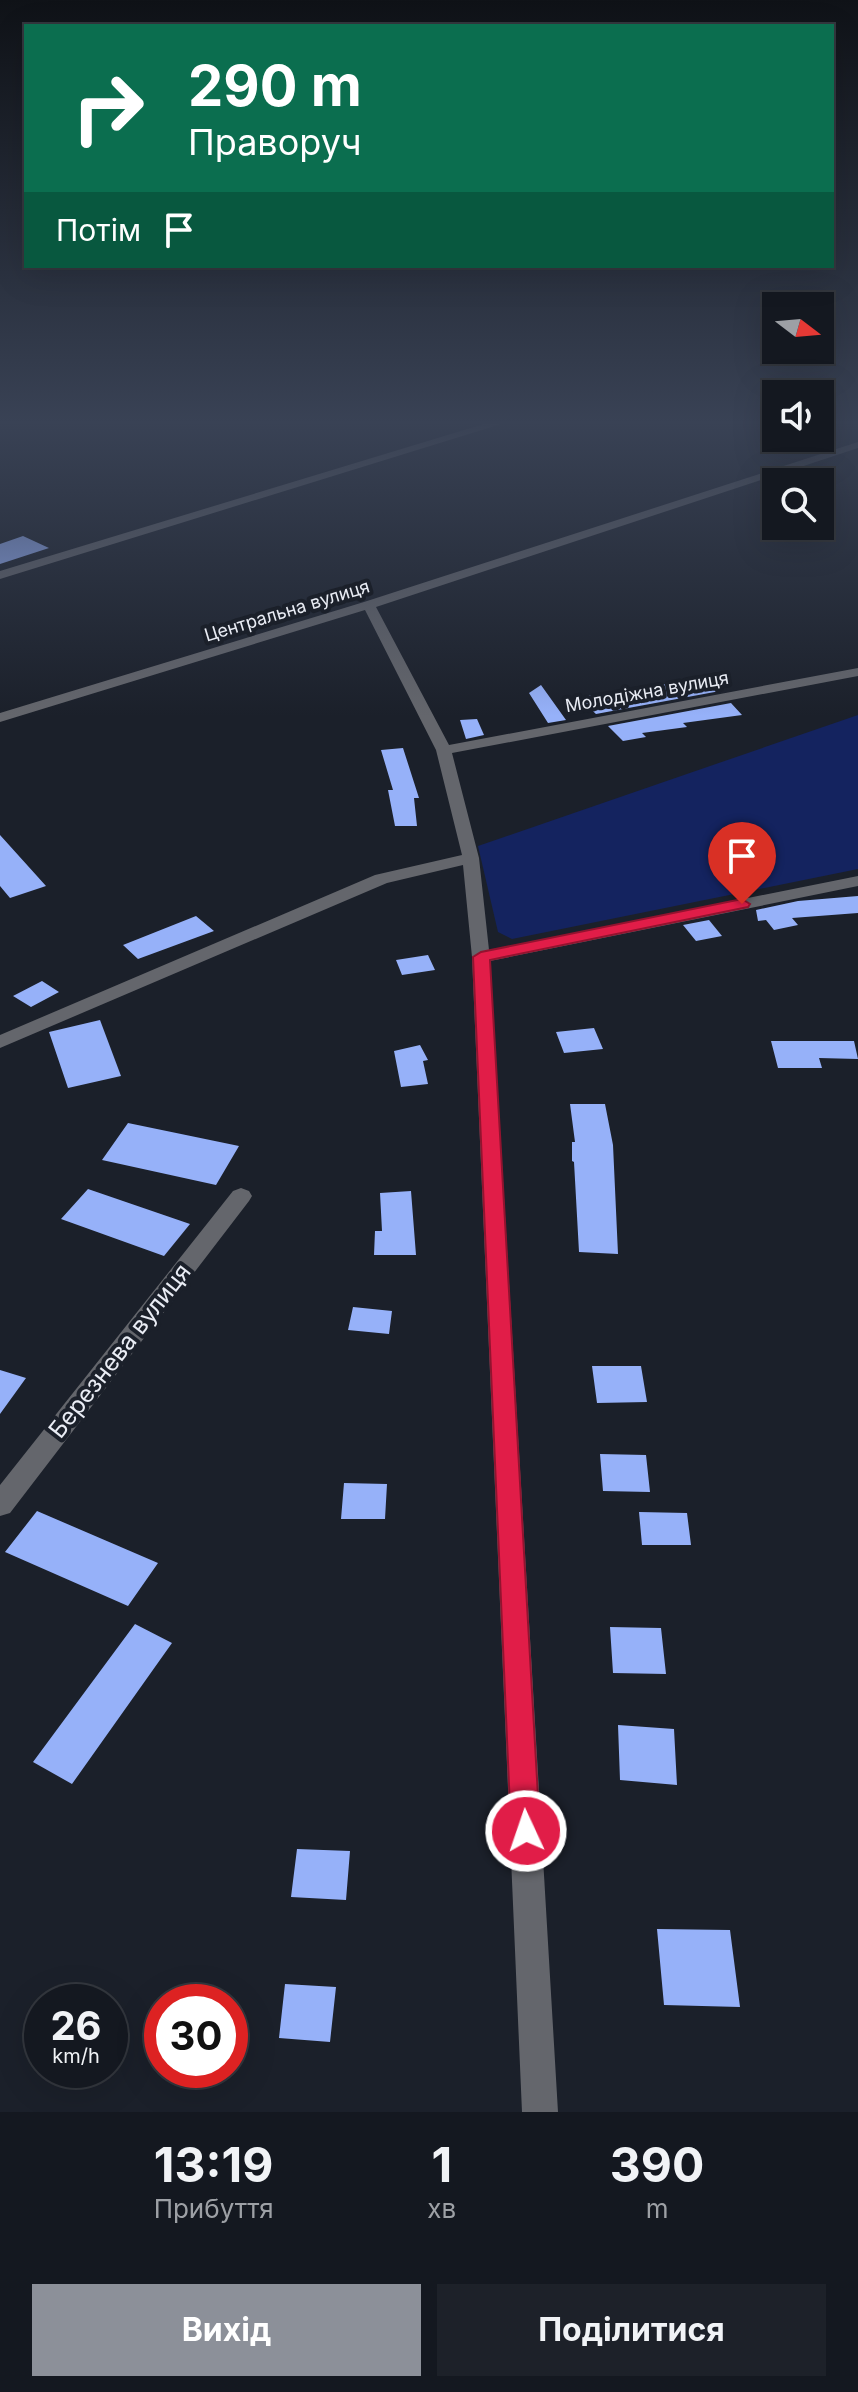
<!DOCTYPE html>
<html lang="uk">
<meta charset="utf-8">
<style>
:root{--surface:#141820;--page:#1d2129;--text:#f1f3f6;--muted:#9da0a5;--line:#33373e;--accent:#8c9099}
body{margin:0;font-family:Inter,sans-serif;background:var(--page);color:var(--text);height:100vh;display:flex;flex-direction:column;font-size:30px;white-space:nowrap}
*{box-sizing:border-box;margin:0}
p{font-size:26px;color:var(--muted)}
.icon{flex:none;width:44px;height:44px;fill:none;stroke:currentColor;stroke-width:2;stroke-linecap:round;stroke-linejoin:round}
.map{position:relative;height:2112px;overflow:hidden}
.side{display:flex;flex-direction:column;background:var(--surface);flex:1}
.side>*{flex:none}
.top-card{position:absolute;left:24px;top:24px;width:810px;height:244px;border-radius:0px;box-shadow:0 8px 32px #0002,0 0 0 2px var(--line);background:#0b6e4f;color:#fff;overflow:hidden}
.needle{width:52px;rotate:106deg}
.controls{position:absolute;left:762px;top:292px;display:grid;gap:16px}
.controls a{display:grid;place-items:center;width:72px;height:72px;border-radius:0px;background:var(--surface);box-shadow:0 8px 32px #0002,0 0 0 2px var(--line);font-size:40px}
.speed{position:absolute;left:24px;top:1984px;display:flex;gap:16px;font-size:40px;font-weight:700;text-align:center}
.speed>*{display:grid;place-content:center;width:104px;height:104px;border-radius:50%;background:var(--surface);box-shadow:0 8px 32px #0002,0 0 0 2px var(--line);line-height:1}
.speed small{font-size:20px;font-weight:400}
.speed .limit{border:12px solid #d22;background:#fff;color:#111}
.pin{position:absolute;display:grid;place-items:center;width:68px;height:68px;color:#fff;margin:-82px -34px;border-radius:50% 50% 50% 0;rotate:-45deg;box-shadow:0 0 8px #0007}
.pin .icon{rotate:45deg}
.me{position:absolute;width:88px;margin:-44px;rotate:357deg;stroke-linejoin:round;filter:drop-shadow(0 0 6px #0008)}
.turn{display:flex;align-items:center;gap:28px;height:168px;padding:0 32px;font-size:36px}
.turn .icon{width:104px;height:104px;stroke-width:2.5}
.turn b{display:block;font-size:56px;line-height:68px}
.then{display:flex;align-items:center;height:76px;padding:0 32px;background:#0003;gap:16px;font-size:30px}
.eta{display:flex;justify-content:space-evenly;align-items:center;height:136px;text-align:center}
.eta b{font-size:48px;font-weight:700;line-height:56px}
.primary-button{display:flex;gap:16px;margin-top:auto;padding:16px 32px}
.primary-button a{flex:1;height:92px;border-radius:0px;background:var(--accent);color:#fff;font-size:32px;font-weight:700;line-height:92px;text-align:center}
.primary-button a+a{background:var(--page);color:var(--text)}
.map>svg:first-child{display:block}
.green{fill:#14235f}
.building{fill:#96b1f9}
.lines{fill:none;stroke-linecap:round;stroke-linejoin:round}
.minor{fill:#64666c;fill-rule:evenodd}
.route{fill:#e11d48;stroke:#92132f;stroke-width:2}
.labels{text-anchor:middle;stroke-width:8;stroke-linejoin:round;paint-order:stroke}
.far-street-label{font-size:18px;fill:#e9ecf4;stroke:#1b202a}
.near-street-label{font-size:24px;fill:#e9ecf4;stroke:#1b202a}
</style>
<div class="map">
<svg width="858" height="2112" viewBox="0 0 858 2112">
<rect width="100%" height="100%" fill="#1b202a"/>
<path class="green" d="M858 715V869L512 939 498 932 478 846Z"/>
<path class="building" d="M23 536 49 548 0 564V544Z
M708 678 720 691 596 714 581 700H588L585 696Z
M541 685 566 720 548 723 529 693Z
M731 703 742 715 683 723 687 727 642 733 646 737 623 741 608 726Z
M477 719 484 735 466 739 460 720Z
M403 748 419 798H414L417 826H395L388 790H393L381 750Z
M0 835 46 886 10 898 0 886Z
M858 896V913L792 918 798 925 774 930 766 920 758 921 756 910 798 901Z
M196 916 214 931 138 959 123 945Z
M709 920 722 936 696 941 683 925Z
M428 955 435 970 402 975 396 960Z
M42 981 59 992 31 1007 13 996Z
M100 1020 121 1076 68 1088 49 1032Z
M594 1028 603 1049 564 1053 556 1032Z
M771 1041H854L858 1059 819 1058 822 1068H778Z
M420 1045 428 1060 423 1061 428 1084 401 1087 394 1051Z
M570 1104H605L613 1145 618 1254 579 1252 574 1162 572 1161V1142H575Z
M128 1123 239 1146 216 1185 102 1160Z
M88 1189 190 1224 164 1256 61 1219Z
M411 1191 416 1255H374L375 1231H382L380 1193Z
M353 1307 392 1311 389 1334 348 1330Z
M592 1366H641L647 1402 597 1403Z
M0 1370 26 1378 0 1414Z
M600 1454 646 1455 650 1492 603 1491Z
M344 1483 387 1484 385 1519H341Z
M37 1511 158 1563 128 1606 5 1552Z
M639 1512 687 1513 691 1545H642Z
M135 1624 172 1643 72 1784 33 1762Z
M610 1627 661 1628 666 1674 613 1673Z
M618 1725 674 1729 677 1785 620 1780Z
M297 1849 350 1851 346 1900 291 1897Z
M657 1929 730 1930 740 2007 664 2005Z
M285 1984 336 1987 330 2042 279 2038Z"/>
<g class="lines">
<path class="minor" d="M497 420H514L0 579V571Z
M858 442V448L376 607 449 745 858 668V676L452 753 479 858 489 950 858 876V886L490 961 558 2112H522L472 957 463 865 387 883 0 1048V1035L375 875 462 855 436 750 365 610 0 722V713L364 602Z
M241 1188 249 1191 252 1196 249 1201 10 1513 0 1516V1485L233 1191Z"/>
</g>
<linearGradient id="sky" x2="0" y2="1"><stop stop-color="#0f1217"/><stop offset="0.59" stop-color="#394255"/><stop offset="1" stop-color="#394255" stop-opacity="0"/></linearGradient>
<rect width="858" height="716" fill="url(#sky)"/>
<path class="route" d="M742 899 750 904 748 907 490 960 540 1831 536 1841 526 1846 515 1841 511 1831 473 957 481 952Z"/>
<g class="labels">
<g class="far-street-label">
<text transform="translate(287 611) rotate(-17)" y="6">Центральна вулиця</text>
<text transform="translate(647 692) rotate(-10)" y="6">Молодіжна вулиця</text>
</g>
<g class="near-street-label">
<text transform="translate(120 1351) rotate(-52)" y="8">Березнева вулиця</text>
</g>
</g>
</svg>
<div class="controls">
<a><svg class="needle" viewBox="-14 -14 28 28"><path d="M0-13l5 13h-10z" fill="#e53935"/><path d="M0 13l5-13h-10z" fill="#9da0a5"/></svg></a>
<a><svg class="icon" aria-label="sound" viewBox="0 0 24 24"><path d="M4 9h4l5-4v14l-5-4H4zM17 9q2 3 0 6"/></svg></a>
<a><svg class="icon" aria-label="search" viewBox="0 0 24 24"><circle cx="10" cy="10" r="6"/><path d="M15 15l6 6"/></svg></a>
</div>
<div class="speed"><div>26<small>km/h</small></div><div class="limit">30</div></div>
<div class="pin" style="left:742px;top:904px;background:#d93025"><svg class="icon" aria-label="arrive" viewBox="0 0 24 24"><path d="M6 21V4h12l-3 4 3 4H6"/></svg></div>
<svg class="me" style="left:526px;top:1831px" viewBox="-20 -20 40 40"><circle r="17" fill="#e11d48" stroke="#fff" stroke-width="3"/><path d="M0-11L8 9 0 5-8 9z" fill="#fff"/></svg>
<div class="top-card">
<div class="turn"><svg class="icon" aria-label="right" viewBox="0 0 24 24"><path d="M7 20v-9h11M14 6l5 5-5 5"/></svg><div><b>290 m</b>Праворуч</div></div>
<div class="then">Потім<svg class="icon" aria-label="arrive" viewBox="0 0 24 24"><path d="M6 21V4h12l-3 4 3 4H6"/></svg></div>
</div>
</div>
<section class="side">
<div class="eta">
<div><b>13:19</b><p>Прибуття</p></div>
<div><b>1</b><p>хв</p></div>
<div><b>390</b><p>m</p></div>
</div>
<div class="primary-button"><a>Вихід</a><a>Поділитися</a></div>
</section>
